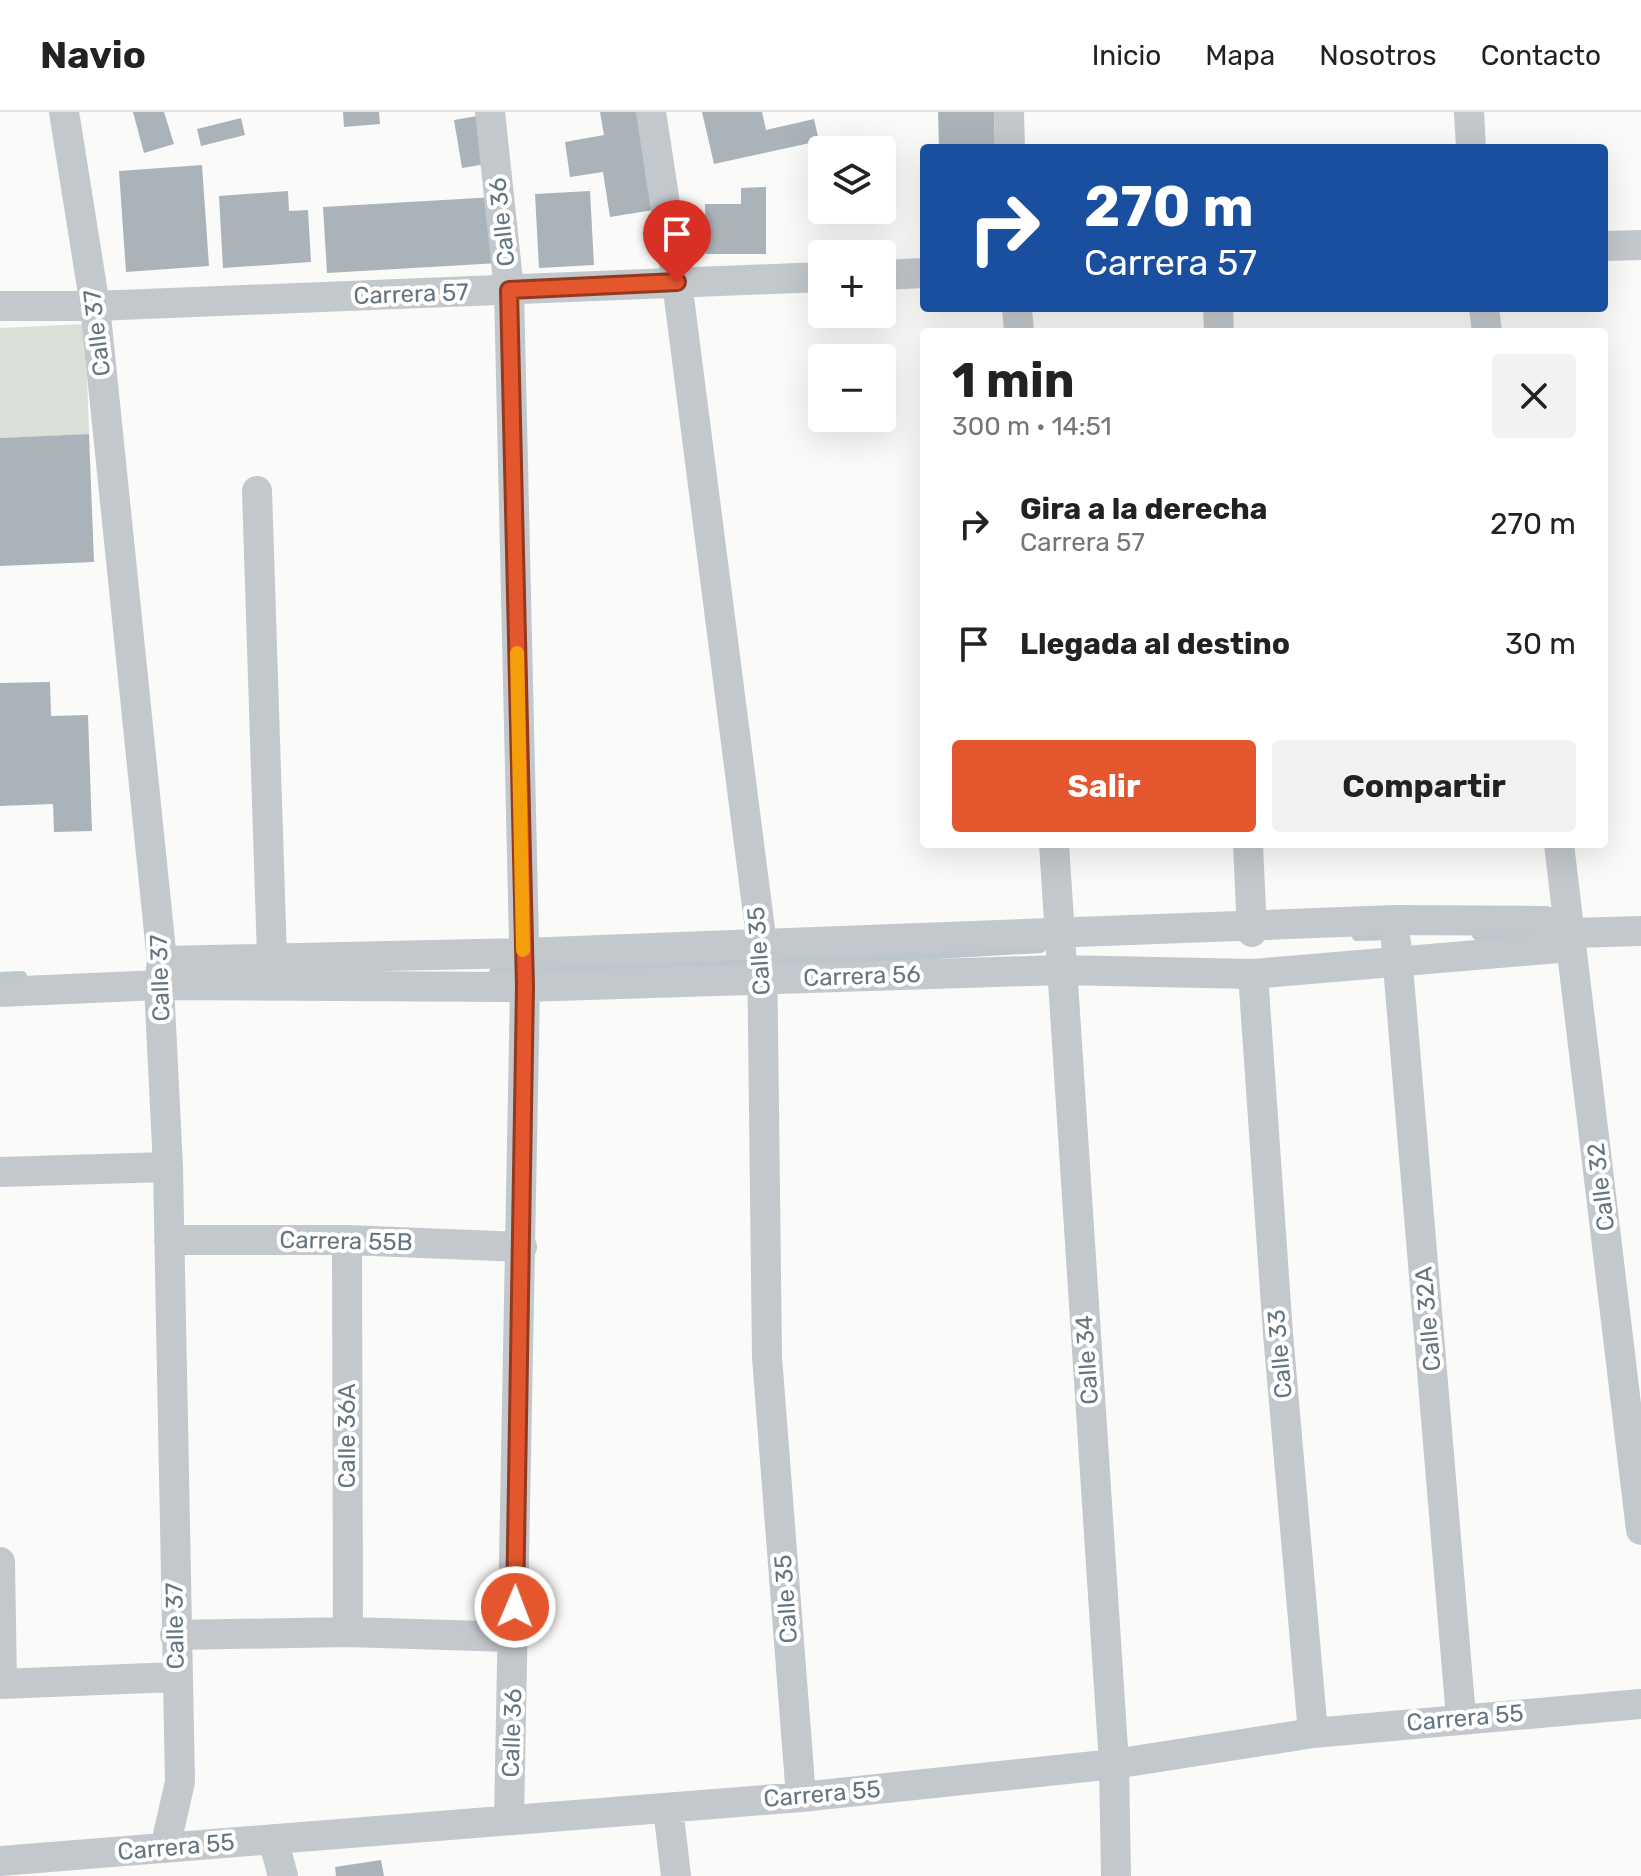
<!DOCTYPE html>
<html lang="es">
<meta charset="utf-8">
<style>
:root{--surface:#fff;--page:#f2f2f2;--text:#222;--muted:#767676;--line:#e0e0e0;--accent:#e4572e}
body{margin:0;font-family:Rubik,sans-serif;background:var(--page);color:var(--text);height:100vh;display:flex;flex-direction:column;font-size:30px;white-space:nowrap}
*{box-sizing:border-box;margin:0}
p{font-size:26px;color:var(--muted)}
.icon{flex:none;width:44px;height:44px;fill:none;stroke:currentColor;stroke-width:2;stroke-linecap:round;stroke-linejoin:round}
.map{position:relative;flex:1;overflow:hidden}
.sheet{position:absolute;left:920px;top:216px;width:688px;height:520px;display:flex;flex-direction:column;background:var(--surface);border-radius:8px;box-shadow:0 8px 32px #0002}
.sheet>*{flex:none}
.hud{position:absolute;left:920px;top:32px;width:688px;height:168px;border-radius:8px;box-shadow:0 8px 32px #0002;background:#1a4fa0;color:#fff;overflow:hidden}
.controls{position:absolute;left:808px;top:24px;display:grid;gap:16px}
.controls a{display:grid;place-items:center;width:88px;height:88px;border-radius:8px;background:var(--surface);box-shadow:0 8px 32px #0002;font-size:40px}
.pin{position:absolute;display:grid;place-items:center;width:68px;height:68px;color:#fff;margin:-82px -34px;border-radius:50% 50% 50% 0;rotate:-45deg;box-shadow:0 0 8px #0007}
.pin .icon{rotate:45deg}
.me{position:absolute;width:88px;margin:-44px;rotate:1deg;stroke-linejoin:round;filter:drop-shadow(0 0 6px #0008)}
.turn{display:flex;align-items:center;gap:28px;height:168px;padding:0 32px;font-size:36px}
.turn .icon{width:104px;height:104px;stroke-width:2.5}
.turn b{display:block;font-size:56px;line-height:68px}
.round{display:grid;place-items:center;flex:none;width:84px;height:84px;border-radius:8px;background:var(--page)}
.overview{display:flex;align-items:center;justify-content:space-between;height:136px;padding:0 32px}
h1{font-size:48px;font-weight:700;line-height:60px}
.cta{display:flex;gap:16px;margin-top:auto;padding:16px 32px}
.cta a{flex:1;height:92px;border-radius:8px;background:var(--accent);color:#fff;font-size:32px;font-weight:700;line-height:92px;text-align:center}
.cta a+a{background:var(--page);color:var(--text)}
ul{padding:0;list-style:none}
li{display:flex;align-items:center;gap:24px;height:120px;padding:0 32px}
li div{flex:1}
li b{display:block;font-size:30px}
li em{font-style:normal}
header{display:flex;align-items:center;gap:48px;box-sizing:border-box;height:112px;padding:0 40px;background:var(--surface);border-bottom:2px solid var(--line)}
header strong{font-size:38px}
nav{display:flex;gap:44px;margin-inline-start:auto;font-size:28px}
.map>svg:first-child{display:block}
.green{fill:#dadfd7}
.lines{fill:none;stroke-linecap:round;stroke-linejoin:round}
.stream{stroke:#bbc7cb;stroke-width:10}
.building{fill:#aab3b9}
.street{stroke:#c3c8cc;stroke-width:30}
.route-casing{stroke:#94391e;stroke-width:20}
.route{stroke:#e4572e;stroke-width:14}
.slow{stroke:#f59e0b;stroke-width:14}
.labels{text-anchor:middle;stroke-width:8;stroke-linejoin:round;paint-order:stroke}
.street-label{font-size:24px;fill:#657683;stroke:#fff}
</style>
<header>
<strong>Navio</strong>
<nav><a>Inicio</a><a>Mapa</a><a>Nosotros</a><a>Contacto</a></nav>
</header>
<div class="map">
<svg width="1641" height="1764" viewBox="0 0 1641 1764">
<rect width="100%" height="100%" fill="#fafaf8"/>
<path class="green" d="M85 212 89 322 0 326V216Z"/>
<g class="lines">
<path class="stream" d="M1477 823 1533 824
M1357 824 1393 823
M494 860 780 851 1041 836
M0 865 22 864"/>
</g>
<path class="building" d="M133 0H164L174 32 144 41Z
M343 0H379L380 12 344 15Z
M600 0H638L653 98 610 105 603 60 570 65 565 30 604 23Z
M702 0H762L766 18 814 7 819 29 714 52Z
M938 0H994L995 36H939Z
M483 3 492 51 462 56 454 8Z
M241 6 245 23 201 34 197 17Z
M202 53 209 154 126 160 119 59Z
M766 75V142H706L705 92H741V76Z
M288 79 289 99 308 98 311 150 223 156 219 84Z
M590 79 594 153 539 156 535 82Z
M495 85 499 151 327 161 323 95Z
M89 322 94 450 0 454V326Z
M50 570 51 604 88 603 92 719 54 720 53 692 0 694V571Z
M381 1748 384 1764H336L335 1755Z"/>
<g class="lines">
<path class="street" d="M64 0 95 194 162 849 159 873 168 1055 180 1670 165 1736
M490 0 509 178 525 875 509 1708
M651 0 677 170 762 833 767 1245 801 1685
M1009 0 1010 36
M1469 0 1471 36
M1604 134 1641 133
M882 163 924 161
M0 194H95L822 165
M1017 196 1019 220
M1218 196 1219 220
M1484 196 1487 220
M257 379 272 846
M1054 732 1114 1652 1116 1764
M1248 732 1252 820
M1559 732 1641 1418
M1396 830 1461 1605
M162 849 523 841 1395 808 1545 809 1571 821 1641 819
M1253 862 1278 1222 1313 1621
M0 880 159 873 525 875 1060 858 1253 862 1559 836 1571 821
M0 1060 168 1055
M169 1128H347L522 1135
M347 1128 348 1520
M0 1450 2 1571
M175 1523 348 1520 514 1525
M0 1572 176 1565
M668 1696 676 1764
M273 1727 283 1764
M0 1749 801 1685 1114 1652 1313 1621 1641 1592"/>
</g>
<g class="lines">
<g class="route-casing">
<path id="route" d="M515 1495 525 875 509 178 677 170"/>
</g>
<use href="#route" class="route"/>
<path class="slow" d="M517 541 523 838"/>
</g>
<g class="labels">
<g class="street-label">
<text transform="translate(502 110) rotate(-96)" y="8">Calle 36</text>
<text transform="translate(411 182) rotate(-2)" y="8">Carrera 57</text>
<text transform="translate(97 221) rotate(-97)" y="8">Calle 37</text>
<text transform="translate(759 839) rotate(-94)" y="8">Calle 35</text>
<text transform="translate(862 864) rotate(-2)" y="8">Carrera 56</text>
<text transform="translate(160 866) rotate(-92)" y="8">Calle 37</text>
<text transform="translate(1601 1075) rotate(-97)" y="8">Calle 32</text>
<text transform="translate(346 1129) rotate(1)" y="8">Carrera 55B</text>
<text transform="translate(1428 1207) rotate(-95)" y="8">Calle 32A</text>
<text transform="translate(1280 1242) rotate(-95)" y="8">Calle 33</text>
<text transform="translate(1087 1248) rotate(-94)" y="8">Calle 34</text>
<text transform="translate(347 1324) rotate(-90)" y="8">Calle 36A</text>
<text transform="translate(786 1487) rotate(-94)" y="8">Calle 35</text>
<text transform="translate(175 1514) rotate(-91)" y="8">Calle 37</text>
<text transform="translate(1465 1606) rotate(-5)" y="8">Carrera 55</text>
<text transform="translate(512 1621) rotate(-88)" y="8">Calle 36</text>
<text transform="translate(822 1682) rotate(-5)" y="8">Carrera 55</text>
<text transform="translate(176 1735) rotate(-5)" y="8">Carrera 55</text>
</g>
</g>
</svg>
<div class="controls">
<a><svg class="icon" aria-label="layers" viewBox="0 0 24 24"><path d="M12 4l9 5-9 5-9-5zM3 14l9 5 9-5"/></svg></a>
<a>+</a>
<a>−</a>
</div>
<div class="pin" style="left:677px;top:170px;background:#d93025"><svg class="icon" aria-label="arrive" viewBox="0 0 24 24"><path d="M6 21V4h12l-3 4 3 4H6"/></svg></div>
<svg class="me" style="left:515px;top:1495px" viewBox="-20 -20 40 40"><circle r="17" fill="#e4572e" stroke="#fff" stroke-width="3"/><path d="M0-11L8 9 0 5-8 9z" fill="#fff"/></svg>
<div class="hud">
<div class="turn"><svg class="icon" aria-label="right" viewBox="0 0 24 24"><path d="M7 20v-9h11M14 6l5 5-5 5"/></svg><div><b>270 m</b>Carrera 57</div></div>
</div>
<section class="sheet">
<div class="overview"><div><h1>1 min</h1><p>300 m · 14:51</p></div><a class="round"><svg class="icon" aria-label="close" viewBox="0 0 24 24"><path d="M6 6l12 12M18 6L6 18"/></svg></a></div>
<ul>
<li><svg class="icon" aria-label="right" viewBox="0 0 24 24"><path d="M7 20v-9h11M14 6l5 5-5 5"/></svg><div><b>Gira a la derecha</b><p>Carrera 57</p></div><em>270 m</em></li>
<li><svg class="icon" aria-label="arrive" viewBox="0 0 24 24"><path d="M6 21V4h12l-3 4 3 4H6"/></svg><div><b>Llegada al destino</b></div><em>30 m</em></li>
</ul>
<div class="cta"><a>Salir</a><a>Compartir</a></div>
</section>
</div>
